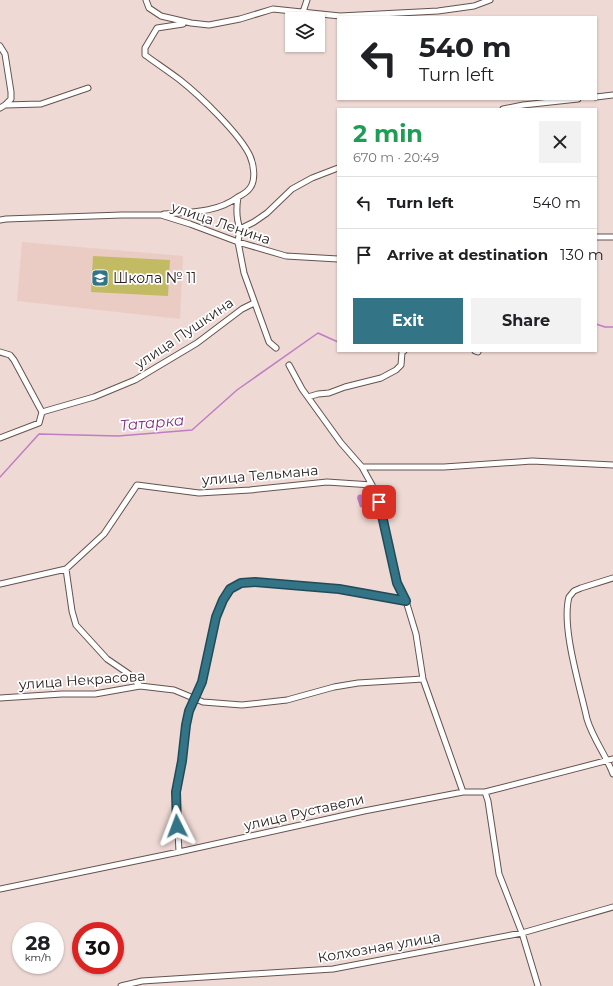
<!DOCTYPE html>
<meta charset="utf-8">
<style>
:root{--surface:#fff;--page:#f2f2f2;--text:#202124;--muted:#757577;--line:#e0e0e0;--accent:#337487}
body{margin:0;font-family:Montserrat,sans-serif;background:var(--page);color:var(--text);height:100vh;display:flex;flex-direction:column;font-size:15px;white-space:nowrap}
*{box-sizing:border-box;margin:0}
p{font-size:13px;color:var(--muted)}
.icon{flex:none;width:22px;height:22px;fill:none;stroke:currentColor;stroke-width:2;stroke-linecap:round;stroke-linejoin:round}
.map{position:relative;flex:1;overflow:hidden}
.panel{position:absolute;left:337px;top:108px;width:260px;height:244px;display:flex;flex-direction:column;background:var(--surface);border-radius:0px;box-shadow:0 1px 3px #0004}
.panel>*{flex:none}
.top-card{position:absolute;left:337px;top:16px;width:260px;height:84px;border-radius:0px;box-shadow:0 1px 3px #0004;background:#fff;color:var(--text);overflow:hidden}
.buttons{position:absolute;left:285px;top:12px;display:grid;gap:8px}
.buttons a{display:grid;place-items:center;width:40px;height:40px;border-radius:0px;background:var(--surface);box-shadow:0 1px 3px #0004;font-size:20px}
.speed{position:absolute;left:12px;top:922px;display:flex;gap:8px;font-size:20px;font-weight:700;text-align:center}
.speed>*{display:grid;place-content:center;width:52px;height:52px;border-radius:50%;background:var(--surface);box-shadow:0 1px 3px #0004;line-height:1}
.speed small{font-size:10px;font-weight:400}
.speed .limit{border:6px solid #d22;background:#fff;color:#111}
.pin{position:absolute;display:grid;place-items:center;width:34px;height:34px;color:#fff;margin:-17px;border-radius:8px;box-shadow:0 2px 6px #0006}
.me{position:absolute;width:44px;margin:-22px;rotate:357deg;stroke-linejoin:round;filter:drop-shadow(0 0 3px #0008)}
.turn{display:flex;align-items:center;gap:14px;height:84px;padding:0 16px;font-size:18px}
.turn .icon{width:52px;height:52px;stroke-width:2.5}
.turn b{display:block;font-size:28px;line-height:34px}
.round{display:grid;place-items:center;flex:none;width:42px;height:42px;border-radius:0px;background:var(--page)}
.summary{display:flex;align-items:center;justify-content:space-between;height:68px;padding:0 16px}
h1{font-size:24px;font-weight:700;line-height:30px;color:#1e9e55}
.button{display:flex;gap:8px;margin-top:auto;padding:8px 16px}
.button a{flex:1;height:46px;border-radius:0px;background:var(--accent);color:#fff;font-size:16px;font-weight:700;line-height:46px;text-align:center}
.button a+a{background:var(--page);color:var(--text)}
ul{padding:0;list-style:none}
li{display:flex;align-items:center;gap:12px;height:52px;padding:0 16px;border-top:1px solid var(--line)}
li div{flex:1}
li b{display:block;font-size:15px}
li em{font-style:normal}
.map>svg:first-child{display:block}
.built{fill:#eaccc5}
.green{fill:#c3bb63}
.water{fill:#bf7dc3}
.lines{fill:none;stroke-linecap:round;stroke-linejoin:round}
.stream{stroke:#bf7dc3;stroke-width:1.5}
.minor-casing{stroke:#65534e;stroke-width:7}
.minor{stroke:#fff;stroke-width:5}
.route-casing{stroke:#214b58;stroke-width:10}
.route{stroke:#337487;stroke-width:7}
.labels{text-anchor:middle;stroke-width:3.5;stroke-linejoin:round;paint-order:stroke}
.street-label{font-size:14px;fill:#2a2220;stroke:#fff}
.poi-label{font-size:14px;fill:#2a2220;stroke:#fff;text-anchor:start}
.water-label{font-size:15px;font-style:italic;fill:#7e2f84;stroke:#fff}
</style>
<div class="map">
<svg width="613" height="986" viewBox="0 0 613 986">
<rect width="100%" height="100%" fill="#efd9d4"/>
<path class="built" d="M22 242 183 256 180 319 17 301Z"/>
<path class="green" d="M93 256 170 260 168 296 91 292Z"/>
<path class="water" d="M364 494 366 496 368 502 367 506 363 508 360 507 357 498 358 495Z"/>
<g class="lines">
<path class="stream" d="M596 324 605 327H613
M0 477 39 434 118 436 192 430 237 390 318 333 338 342"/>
<g class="minor-casing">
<path id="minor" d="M146 0 149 8 161 16 191 23 209 25 240 19 273 9 340 16 438 11 474 6 490 0
M303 12 307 0
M183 24 157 28 145 48V55C156 63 168 71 180 80 199 95 240 134 250 156 254 165 256 180 250 188 247 192 242 195 238 197 236 209 236 218 240 229
M0 46 5 54 11 92V99L5 105
M596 97 613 95
M0 108 5 105 41 104 88 88
M503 109 523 105 578 99
M164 214C189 212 217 213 238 197
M0 220 6 219 122 215H161L190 224 238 242 286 256 338 259
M596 237H613
M276 348 269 342 244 273 238 242 240 229 254 222 267 213 292 189 312 178 338 168
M475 351 478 352
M0 352 10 355 14 360 42 412
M289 365 302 389 341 443 362 467 372 485 379 502 397 583 406 601 416 634 423 679 463 792
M308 397 318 394 329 393 345 387 381 378 396 370 401 365 402 352 404 351
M0 438 39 423 42 412 94 397 135 380 197 343 242 309 254 303
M362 467H444L532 461 613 465
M66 569 72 611 76 625 107 659 129 674 140 686
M613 578 581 588 574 591 569 597C561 627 580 687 587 719 593 739 606 755 613 774
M0 584 66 569 104 534 137 485 199 493 250 490 327 482 372 485
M0 698 62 694H95L140 686 174 690 203 702 242 705 287 700 334 687 358 683 423 679
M485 792 488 801 499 874 522 933 538 986
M179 852 176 792 189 711 203 682 216 617 223 600 230 589 241 583 255 582 339 589 406 601
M0 889 179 852 364 811 463 792H485L613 759
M121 986 142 981 333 969 522 933 613 907"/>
</g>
<use href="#minor" class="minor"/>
</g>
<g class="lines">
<g class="route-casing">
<path id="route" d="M177 826 176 792 182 761 186 725 189 711 202 682 216 617 223 600 230 589 241 583 255 582 339 589 406 601 397 583 379 502"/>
</g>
<use href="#route" class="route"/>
</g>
<defs>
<g id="school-square" transform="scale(0.9)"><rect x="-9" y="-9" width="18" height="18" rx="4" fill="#337487" stroke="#fff"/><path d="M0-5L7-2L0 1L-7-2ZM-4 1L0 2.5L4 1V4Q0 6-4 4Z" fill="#fff"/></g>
</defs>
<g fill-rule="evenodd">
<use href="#school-square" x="100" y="278"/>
</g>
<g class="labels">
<g class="street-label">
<text transform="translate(221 223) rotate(19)" y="5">улица Ленина</text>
<text transform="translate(184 333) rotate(-34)" y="5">улица Пушкина</text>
<text transform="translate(260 475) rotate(-5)" y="5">улица Тельмана</text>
<text transform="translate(82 680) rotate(-4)" y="5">улица Некрасова</text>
<text transform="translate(304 812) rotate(-13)" y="5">улица Руставели</text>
<text transform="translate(379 947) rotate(-10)" y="5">Колхозная улица</text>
</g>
<g class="poi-label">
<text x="113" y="283">Школа № 11</text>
</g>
<g class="water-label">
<text transform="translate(152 423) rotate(-5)" y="5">Татарка</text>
</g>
</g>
</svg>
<div class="buttons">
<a><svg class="icon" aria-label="layers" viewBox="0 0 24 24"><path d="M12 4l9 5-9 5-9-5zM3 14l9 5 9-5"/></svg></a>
</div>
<div class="speed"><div>28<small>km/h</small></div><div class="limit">30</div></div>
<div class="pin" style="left:379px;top:502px;background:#d93025"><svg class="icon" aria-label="arrive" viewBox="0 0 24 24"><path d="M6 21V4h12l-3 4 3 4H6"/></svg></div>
<svg class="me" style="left:177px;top:826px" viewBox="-20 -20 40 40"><path d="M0-17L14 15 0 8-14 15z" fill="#337487" stroke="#fff" stroke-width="4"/></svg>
<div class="top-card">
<div class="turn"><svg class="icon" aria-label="left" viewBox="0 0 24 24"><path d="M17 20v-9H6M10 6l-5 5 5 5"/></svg><div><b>540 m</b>Turn left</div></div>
</div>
<section class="panel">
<div class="summary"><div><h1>2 min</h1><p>670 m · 20:49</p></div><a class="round"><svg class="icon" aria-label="close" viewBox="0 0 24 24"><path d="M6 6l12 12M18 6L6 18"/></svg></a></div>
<ul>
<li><svg class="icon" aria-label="left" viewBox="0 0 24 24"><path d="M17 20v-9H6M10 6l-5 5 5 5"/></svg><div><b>Turn left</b></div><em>540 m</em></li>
<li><svg class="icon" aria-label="arrive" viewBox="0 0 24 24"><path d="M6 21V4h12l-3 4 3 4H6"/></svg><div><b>Arrive at destination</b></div><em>130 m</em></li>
</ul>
<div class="button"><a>Exit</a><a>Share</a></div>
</section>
</div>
